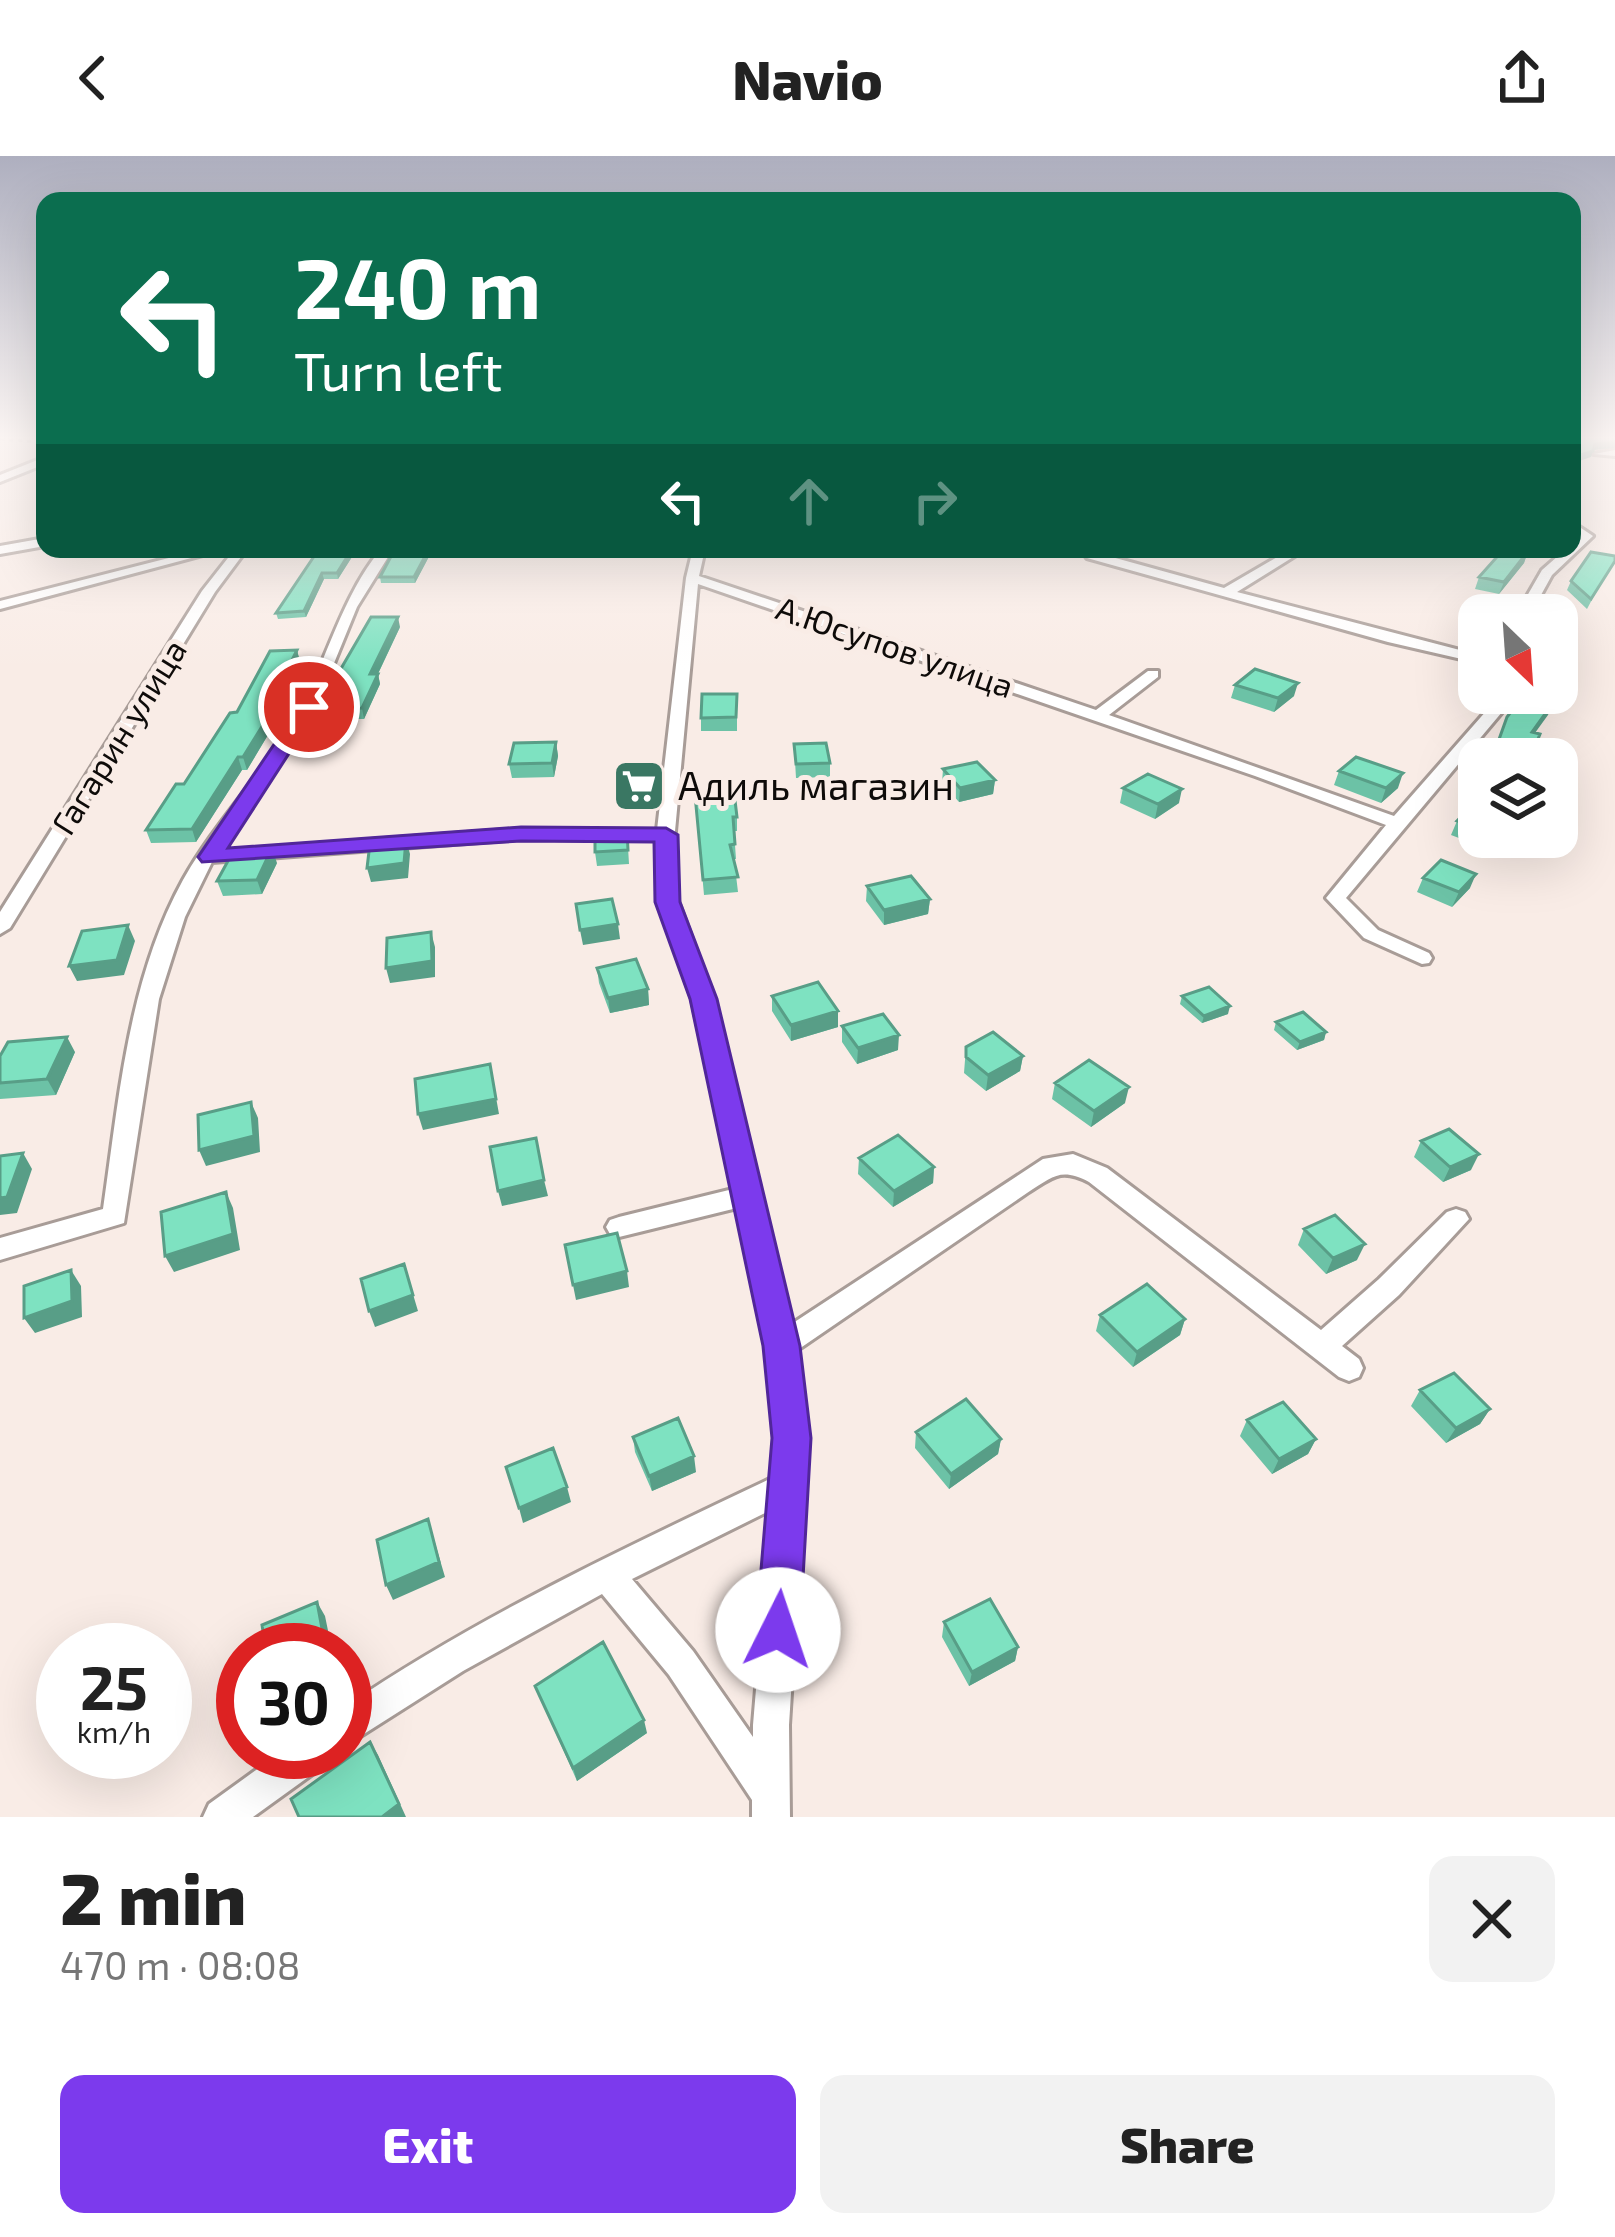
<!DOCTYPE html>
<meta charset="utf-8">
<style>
:root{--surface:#fff;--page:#f2f2f2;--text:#222;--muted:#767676;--accent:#7c3aed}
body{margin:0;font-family:"Exo 2",sans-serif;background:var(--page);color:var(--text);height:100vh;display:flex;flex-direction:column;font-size:45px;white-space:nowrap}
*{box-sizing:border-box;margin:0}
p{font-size:39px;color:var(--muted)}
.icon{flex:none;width:66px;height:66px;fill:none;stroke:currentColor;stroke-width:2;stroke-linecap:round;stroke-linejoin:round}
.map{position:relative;height:1661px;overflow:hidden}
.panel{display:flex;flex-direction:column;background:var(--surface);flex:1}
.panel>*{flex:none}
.banner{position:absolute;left:36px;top:36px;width:1545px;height:366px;border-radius:24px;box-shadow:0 12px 48px #0002;background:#0b6e4f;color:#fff;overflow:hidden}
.needle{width:78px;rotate:155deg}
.controls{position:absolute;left:1458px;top:438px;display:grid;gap:24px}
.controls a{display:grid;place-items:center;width:120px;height:120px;border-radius:24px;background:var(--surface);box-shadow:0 12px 48px #0002;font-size:60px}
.speed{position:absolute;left:36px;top:1467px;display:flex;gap:24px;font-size:60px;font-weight:700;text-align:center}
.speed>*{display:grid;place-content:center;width:156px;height:156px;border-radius:50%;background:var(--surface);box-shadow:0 12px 48px #0002;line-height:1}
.speed small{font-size:30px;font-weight:400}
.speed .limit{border:18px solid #d22;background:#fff;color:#111}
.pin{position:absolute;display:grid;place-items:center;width:102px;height:102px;color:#fff;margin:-51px;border:6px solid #fff;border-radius:50%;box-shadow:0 3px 12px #0007}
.me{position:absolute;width:132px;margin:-66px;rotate:4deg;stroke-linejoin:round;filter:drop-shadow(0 0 9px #0008)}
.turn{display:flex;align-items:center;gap:42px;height:252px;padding:0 60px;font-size:54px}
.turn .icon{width:156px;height:156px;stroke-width:2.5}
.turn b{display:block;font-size:84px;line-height:102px}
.lanes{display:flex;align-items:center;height:114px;padding:0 60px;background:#0003;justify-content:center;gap:60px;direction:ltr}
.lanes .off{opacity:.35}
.round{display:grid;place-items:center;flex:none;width:126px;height:126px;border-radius:24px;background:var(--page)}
.overview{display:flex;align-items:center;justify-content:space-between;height:204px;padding:0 60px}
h1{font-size:72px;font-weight:800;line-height:90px}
.action{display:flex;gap:24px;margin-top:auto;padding:24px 60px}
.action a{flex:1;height:138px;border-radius:24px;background:var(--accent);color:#fff;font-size:48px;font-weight:800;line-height:138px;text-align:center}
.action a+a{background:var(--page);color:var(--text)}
header{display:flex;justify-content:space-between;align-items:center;height:156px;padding:0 60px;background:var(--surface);font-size:54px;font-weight:800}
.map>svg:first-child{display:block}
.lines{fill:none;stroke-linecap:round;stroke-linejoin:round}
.street-casing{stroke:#a89c97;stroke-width:6}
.path{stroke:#7f7773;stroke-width:3;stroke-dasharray:4.5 4.5;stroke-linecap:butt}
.street{fill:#fff;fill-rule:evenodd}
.wall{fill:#6cc2a6}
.shaded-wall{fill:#589e87}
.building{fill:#7ee2c1;stroke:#589e87;stroke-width:3}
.route{fill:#7c3aed;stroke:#51269a;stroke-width:3}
.labels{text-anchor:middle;stroke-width:10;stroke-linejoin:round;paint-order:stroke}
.far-street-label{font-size:33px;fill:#0e0b09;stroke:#f9ece6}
.poi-label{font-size:39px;fill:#0e0b09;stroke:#f9ece6;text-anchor:start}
</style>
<header><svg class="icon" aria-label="back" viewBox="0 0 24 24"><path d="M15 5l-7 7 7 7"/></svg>Navio<svg class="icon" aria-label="share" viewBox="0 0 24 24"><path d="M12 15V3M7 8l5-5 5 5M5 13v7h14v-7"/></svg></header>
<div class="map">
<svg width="1615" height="1661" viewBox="0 0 1615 1661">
<rect width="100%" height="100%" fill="#f9ece6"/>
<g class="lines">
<g class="street-casing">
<path id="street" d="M1615 294V300L1594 298Z
M45 301V308L0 326V319Z
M1572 366 1593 380 1552 419 1530 459H1516L1542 414 1566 393H1572V387L1580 380 1572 375Z
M45 382V390L0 398V390Z
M204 393H225L0 453V445Z
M235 393H247L215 436 10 772 0 778V756L202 435Z
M381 393H393L357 451 314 556 220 695 521 673 657 674 686 422 693 393H705L699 420 1096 554 1148 515H1158V521L1109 559 1394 660 1502 537H1518L1346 742 1378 774 1429 797 1432 802 1429 807 1422 808 1364 782 1326 742 1386 669 1255 620 698 428 674 686 678 745 714 843 790 1169 1043 1003 1073 998 1107 1012 1321 1174 1379 1123 1447 1056 1456 1053 1465 1056 1469 1063 1399 1139 1342 1190 1359 1203 1363 1212 1359 1221 1349 1225 1339 1221 1089 1026C1060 1011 1053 1021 1027 1037L796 1195 807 1283 789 1569 790 1661H752V1644L669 1519 602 1438 463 1515 345 1590V1551C480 1459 627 1391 774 1321 781 1230 756 1140 737 1052L619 1081 610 1078 606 1071 610 1064 619 1061 733 1033 692 843 658 745 656 684 521 683 212 706 185 761 159 843 124 1067 0 1104V1082L103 1053C119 942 128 824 183 724 216 665 265 616 298 557 328 502 341 442 381 393ZM771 1354 753 1569V1581L693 1495 632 1423Z
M1092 393H1107L1101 398 1224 432 1291 393H1306L1237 436 1479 499V507L1388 486 1087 402 1085 399Z
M281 1596H330L325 1609 253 1661H203L209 1648Z"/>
</g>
<path class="path" d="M0 283 42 286 36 289"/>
<use href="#street" class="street"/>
</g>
<path class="wall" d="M319 393H357L338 423H324L306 461 278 463 276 457Z
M395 393H433L415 427H381L380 421Z
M1528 395 1524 407 1499 438 1475 433 1479 421Z
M1615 400 1587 453 1567 434 1571 425Z
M400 471 378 518 380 528 364 563H334L331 553 338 539H335L332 528Z
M297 494 300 506 287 532 290 542 247 614H242L196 686 151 687 146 674 184 628 237 556Z
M1235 529 1294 540 1274 556 1231 542Z
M737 538V575H701V562Z
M556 586 558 600 554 621 512 622 509 608Z
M794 588 830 607V621L796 622Z
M943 613 995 624 993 638 959 646 942 627Z
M1339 615 1398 632 1381 647 1334 629Z
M1123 632 1179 647 1155 663 1120 647Z
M695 639 737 661V675H734L736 703H734L738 736 704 739Z
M1479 647V681H1517L1501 698 1451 679 1457 665Z
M627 674 629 708 597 710 595 696Z
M277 707 262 738 223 740 217 725Z
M1423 722 1470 732 1452 751 1417 736Z
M867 730 930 743 928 758 884 769 866 745Z
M597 812 648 833 649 849 610 857 599 827Z
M772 840 838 855V871L791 885 772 855Z
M1182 840 1228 858 1202 867 1180 848Z
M1276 866 1326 876 1324 884 1297 894 1274 874Z
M842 870 898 894 857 908 842 886Z
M966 891 1023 900 1020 915 986 935 964 917Z
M75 896 56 939 0 943V900Z
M1055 927 1125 947 1091 971 1052 943Z
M1421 985 1471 1014 1443 1026 1414 1001Z
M859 1002 934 1011 933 1027 893 1051 858 1018Z
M1304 1073 1357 1104 1326 1118 1298 1089Z
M1100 1159 1185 1163 1180 1179 1133 1211 1096 1175Z
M1420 1234 1490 1253 1480 1268 1446 1287 1411 1250Z
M1247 1264 1316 1283 1308 1298 1272 1318 1240 1280Z
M916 1276 1001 1283 998 1298 949 1333 915 1292Z
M633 1281 696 1316 652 1335 635 1296Z
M944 1466 1018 1491 1015 1505 969 1530 942 1481Z
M535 1530 647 1577 577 1625Z"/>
<path class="shaded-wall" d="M1615 286V292L1593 294 1595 288Z
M1593 295 1591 301 1579 305 1581 299Z
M352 393H357L338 423 337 417Z
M429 393H433L415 427 414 421Z
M1528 395 1524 407 1499 438 1504 426Z
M322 417 324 423 306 461 304 455Z
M398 461 400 471 373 528 370 518Z
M297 494 300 506 287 532 290 542 247 614 243 601Z
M378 518 380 528 364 563 362 552Z
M1298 527 1294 540 1274 556 1278 542Z
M1553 547 1548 559 1527 588 1532 576Z
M556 586 558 600 554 621 552 607Z
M238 601 242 614 196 686 192 673Z
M1403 617 1398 632 1381 647 1386 632Z
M995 624 993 638 959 646 960 632Z
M1182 633 1179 647 1155 663 1158 648Z
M1509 681H1517L1501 698 1507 683Z
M406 683 410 698 408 722 371 726 367 712Z
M272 692 277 707 262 738 257 724Z
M1476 718 1470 732 1452 751 1459 736Z
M930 743 928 758 884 769V754Z
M618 768 620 783 583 789 580 774Z
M128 769 135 785 124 819 77 825 69 810Z
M431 776 435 791V821L390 827 386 812Z
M648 833 649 849 610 857 608 842Z
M1230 850 1228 858 1202 867 1204 860Z
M838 855V871L791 885V869Z
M1326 876 1324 884 1297 894 1300 886Z
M899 879 898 894 857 908 858 892Z
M67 881 75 896 56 939 47 923Z
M1023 900 1020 915 986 935 988 919Z
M490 908 499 958 423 974 418 958Z
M1129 931 1125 947 1091 971 1094 955Z
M251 946 258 962 260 996 206 1010 199 994Z
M23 997 32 1013 17 1057 0 1059V1042Z
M1479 998 1471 1014 1443 1026 1450 1011Z
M934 1011 933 1027 893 1051 894 1035Z
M544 1024 548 1040 502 1050 498 1035Z
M226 1036 233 1052 240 1094 174 1116 165 1100Z
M1365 1088 1357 1104 1326 1118 1333 1102Z
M404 1108 418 1155 375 1171 369 1155Z
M71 1114 81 1130 82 1161 35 1177 24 1162Z
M627 1115 629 1131 576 1144 573 1129Z
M1185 1163 1180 1179 1133 1211 1137 1196Z
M1490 1253 1480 1268 1446 1287 1456 1272Z
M1001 1283 998 1298 949 1333 951 1318Z
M1316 1283 1308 1298 1272 1318 1279 1303Z
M694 1300 696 1316 652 1335 649 1320Z
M567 1331 571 1346 523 1367 519 1352Z
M428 1363 445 1421 393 1444 386 1429Z
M317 1446 325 1460 332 1494H326Z
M1018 1491 1015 1505 969 1530 972 1516Z
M644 1564 647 1577 577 1625 573 1612Z
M370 1586 378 1599 406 1661H382Z"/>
<path class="building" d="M1572 281H1614L1615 286 1595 288 1593 295 1581 299 1572 296Z
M319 393H352L337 417H322L304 455 276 457Z
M395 393H429L414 421H380Z
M1504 393 1528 395 1504 426 1479 421Z
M1591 396 1615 400V405L1591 443 1571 425Z
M371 461H398L370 518H378L362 552 331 553 344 528H332Z
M297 494 279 531 287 530 243 601H238L192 673 146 674 176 628H184L230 557 237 556 270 495Z
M1255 513 1298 527 1278 542 1235 529Z
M702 538H737L736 561 701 562Z
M1524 539 1553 547 1532 576 1540 578 1530 603H1492L1507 561Z
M556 586 552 607 509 608 514 587Z
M826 587 830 607 796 608 794 588Z
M1356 601 1403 617 1386 632 1339 615Z
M977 606 995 624 960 632 943 613Z
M1148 618 1182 633 1158 648 1123 632Z
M734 636 737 661H733L735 688 730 689 738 721 703 724 695 639Z
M1476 646 1479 647V673L1457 665Z
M627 674 628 694 595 696V676Z
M406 683 404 707 367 712 370 687Z
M272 692 257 724 217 725 234 694Z
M1441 704 1476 718 1459 736 1423 722Z
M911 720 930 743 884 754 867 730Z
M612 743 618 768 580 774 576 748Z
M128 769 117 804 69 810 82 775Z
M431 776 432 805 386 812 387 782Z
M636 803 648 833 608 842 597 812Z
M818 826 838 855 791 869 772 840Z
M1209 831 1230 850 1204 860 1182 840Z
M1303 856 1326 876 1300 886 1276 866Z
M883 858 899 879 858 892 842 870Z
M993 876 1023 900 988 919 966 901V891Z
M67 881 47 923 0 927V900L8 886Z
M1089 904 1129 931 1094 955 1055 927Z
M490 908 496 943 418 958 415 923Z
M251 946 254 980 199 994 198 959Z
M1449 973 1479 998 1450 1011 1421 985Z
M898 979 934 1011 894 1035 859 1002Z
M536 982 544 1024 498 1035 490 991Z
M23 997 7 1041 0 1042V1000Z
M226 1036 233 1078 165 1100 161 1056Z
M1335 1059 1365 1088 1333 1102 1304 1073Z
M617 1077 627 1115 573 1129 565 1089Z
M404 1108 413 1139 369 1155 361 1123Z
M71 1114 72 1145 24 1162V1130Z
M1147 1128 1185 1163 1137 1196 1100 1159Z
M1454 1217 1490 1253 1456 1272 1420 1234Z
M966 1243 1001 1283 951 1318 916 1276Z
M1283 1246 1316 1283 1279 1303 1247 1264Z
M678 1262 694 1300 649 1320 633 1281Z
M553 1292 567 1331 519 1352 506 1311Z
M428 1363 439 1406 386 1429 377 1384Z
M990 1443 1018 1491 972 1516 944 1466Z
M317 1446 326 1494H266L262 1469Z
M603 1486 644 1564 573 1612 535 1530Z
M370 1586 399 1648 382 1661H299L291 1643Z"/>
<linearGradient id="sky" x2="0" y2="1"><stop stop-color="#aeafbf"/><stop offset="0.55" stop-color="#fcf6f4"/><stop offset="1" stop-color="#fcf6f4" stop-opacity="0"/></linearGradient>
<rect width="1615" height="513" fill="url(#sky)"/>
<path class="route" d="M309 545 319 551 228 692 521 671 666 672 678 679 680 746 717 843 800 1190 811 1282 800 1474 793 1489 778 1496 762 1489 756 1474 772 1282 763 1190 690 843 655 746 654 686 521 685 202 706 198 701 302 547Z"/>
<defs>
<g id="supermarket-square" transform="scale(2.7)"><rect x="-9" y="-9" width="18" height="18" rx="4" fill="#3a7763" stroke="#f9ece6"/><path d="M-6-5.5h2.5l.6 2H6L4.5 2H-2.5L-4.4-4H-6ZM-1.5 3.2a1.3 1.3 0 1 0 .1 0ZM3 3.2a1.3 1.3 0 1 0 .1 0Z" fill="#fff"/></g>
</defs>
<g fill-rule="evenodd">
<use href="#supermarket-square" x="639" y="630"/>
</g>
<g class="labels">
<g class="far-street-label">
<text transform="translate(895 491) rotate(19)" y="12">А.Юсупов улица</text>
<text transform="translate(119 581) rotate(-58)" y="12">Гагарин улица</text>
</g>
<g class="poi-label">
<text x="678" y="644">Адиль магазин</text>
</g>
</g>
</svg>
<div class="controls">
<a><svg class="needle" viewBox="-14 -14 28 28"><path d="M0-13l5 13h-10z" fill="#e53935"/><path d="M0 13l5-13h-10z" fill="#767676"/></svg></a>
<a><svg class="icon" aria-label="layers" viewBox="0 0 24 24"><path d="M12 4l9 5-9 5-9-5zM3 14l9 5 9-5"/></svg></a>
</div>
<div class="speed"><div>25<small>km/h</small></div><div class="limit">30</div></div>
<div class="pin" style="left:309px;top:551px;background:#d93025"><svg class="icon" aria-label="arrive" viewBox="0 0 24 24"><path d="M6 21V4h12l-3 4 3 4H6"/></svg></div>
<svg class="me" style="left:778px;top:1474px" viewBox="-20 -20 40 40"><circle r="19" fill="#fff"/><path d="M0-13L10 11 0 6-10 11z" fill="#7c3aed"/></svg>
<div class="banner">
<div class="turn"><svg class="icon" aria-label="left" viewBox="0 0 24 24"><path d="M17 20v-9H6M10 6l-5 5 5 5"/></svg><div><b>240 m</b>Turn left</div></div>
<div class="lanes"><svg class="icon" aria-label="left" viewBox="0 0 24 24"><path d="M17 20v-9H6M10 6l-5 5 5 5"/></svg><svg class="icon off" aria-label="ahead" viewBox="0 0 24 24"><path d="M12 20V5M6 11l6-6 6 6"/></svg><svg class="icon off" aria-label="right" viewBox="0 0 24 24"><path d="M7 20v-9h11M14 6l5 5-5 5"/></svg></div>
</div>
</div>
<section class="panel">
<div class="overview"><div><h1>2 min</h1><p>470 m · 08:08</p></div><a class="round"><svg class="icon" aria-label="close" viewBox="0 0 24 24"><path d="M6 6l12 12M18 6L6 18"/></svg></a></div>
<div class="action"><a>Exit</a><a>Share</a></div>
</section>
